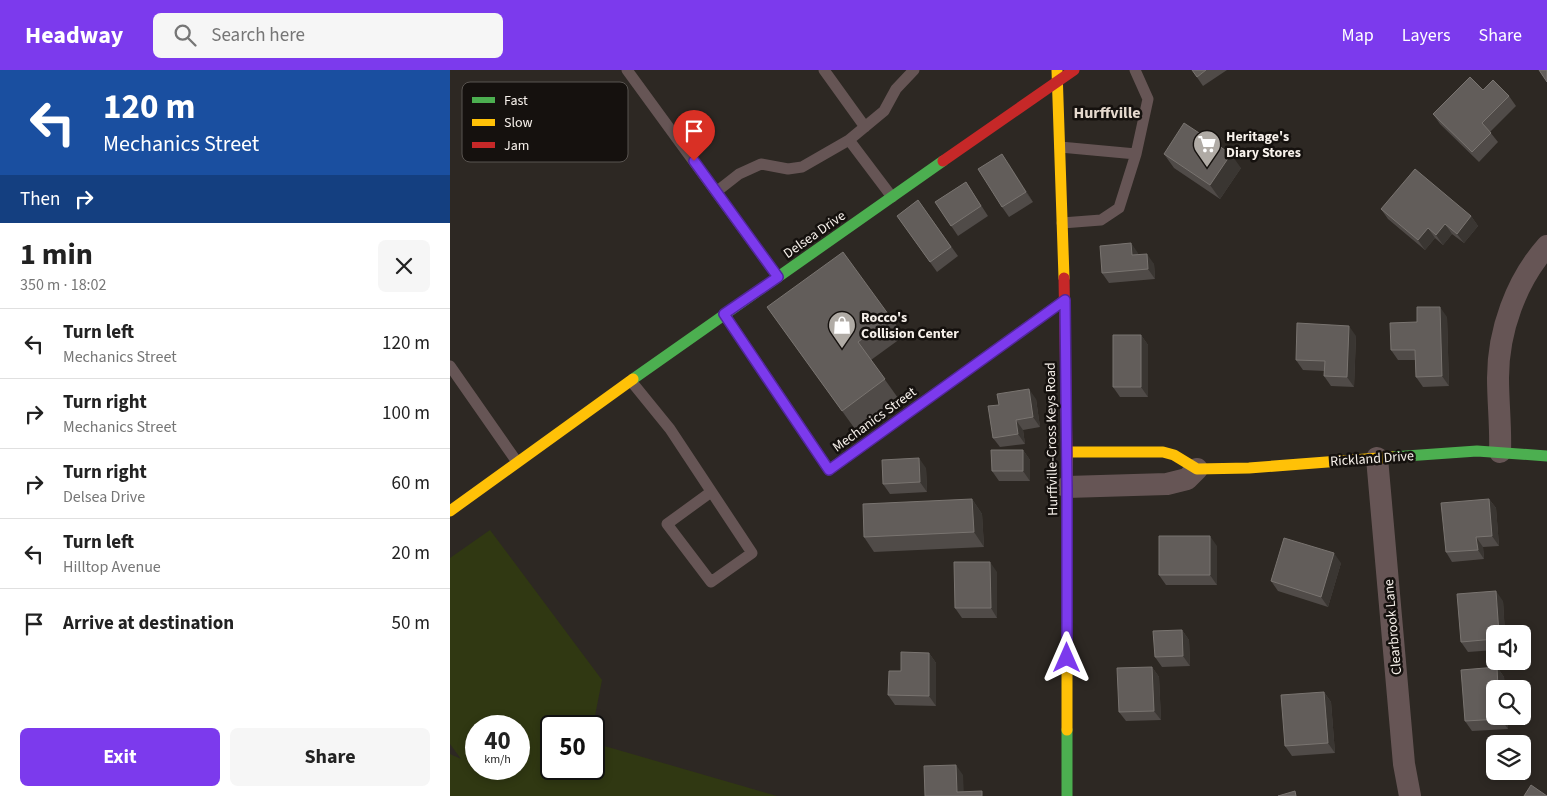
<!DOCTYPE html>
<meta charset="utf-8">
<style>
:root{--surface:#fff;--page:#f6f6f6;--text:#222;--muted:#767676;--line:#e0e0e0;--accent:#7c3aed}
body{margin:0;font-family:"Source Sans 3",sans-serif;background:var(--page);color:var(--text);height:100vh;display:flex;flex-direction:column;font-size:19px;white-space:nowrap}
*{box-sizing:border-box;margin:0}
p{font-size:16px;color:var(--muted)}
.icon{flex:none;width:28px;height:28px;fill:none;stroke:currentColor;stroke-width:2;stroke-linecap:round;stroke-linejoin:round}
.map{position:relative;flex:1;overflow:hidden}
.side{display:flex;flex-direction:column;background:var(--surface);width:450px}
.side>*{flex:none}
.hud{background:#1a4fa0;color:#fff;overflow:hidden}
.buttons{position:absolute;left:1036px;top:555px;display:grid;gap:10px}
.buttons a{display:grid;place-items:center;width:45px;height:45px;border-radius:8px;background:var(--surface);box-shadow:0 2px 8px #0003;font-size:25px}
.speed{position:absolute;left:15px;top:645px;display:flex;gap:10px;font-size:25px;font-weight:700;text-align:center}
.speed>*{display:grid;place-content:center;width:65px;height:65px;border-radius:50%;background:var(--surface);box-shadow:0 2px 8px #0003;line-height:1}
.speed small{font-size:12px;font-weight:400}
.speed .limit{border:2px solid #111;border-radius:8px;background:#fff;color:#111}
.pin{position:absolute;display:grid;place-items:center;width:42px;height:42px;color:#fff;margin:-51px -21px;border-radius:50% 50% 50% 0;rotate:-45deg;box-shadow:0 0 5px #0007}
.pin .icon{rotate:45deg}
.me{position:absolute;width:55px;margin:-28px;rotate:0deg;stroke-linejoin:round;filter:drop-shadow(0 0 4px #0008)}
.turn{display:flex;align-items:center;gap:18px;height:105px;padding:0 20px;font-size:22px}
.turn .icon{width:65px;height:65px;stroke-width:2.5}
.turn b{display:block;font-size:35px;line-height:42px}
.then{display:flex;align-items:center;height:48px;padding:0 20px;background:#0003;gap:10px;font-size:19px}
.round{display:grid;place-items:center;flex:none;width:52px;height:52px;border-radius:8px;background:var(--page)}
.head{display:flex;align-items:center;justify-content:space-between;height:85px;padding:0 20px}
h1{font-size:30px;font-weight:700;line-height:38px}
.primary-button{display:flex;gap:10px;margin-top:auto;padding:10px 20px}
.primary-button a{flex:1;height:58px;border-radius:8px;background:var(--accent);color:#fff;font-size:20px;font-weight:700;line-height:58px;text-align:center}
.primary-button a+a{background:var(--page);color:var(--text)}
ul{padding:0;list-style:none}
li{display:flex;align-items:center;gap:15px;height:70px;padding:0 20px;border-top:1px solid var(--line)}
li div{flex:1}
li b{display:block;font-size:19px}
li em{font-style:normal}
header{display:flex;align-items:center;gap:30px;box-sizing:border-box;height:70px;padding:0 25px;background:var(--accent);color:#fff}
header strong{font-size:24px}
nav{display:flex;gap:28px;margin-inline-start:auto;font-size:18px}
.search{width:350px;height:45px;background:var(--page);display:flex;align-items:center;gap:12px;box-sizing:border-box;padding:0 18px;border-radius:8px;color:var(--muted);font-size:19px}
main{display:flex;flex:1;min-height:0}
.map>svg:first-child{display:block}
.green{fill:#303812;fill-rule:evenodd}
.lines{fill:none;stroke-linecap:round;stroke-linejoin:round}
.lane{stroke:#655;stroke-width:11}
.street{stroke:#655;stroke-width:22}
.fast{stroke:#4caf50;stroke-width:11}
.slow{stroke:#ffc107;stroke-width:11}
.jam{stroke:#c62828;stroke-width:11}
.wall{fill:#504b48}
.shaded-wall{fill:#3a3632}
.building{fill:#625d5a;stroke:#797470}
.route-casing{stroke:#51269a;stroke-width:12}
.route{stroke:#7c3aed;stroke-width:9}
.labels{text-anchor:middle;stroke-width:5;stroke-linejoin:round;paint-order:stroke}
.poi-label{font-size:14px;font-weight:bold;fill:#f7f1eb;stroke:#15110e;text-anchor:start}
.street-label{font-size:14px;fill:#f7f1eb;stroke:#15110e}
.quarter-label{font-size:16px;font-weight:bold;fill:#e5d9ce;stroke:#15110e}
.key{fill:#15110e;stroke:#595450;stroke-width:1}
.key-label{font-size:14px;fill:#f7f1eb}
</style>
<header>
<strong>Headway</strong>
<div class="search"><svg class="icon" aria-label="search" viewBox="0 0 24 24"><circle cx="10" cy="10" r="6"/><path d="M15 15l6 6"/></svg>Search here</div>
<nav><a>Map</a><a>Layers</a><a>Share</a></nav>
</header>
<main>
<section class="side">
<div class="hud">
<div class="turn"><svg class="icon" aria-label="left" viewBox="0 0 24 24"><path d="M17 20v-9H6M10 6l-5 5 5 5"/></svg><div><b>120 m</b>Mechanics Street</div></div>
<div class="then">Then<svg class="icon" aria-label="right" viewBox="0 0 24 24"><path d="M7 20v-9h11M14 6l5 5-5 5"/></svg></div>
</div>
<div class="head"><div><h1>1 min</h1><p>350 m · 18:02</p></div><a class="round"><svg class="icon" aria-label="close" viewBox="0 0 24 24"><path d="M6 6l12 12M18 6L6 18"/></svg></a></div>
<ul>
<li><svg class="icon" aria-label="left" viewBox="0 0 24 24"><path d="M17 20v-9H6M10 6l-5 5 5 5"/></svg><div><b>Turn left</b><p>Mechanics Street</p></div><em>120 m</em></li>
<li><svg class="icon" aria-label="right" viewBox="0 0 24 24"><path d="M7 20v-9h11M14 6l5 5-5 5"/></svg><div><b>Turn right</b><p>Mechanics Street</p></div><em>100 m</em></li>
<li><svg class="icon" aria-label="right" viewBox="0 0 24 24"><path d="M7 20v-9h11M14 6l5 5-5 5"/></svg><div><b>Turn right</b><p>Delsea Drive</p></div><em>60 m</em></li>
<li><svg class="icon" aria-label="left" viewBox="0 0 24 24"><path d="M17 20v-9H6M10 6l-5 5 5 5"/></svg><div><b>Turn left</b><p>Hilltop Avenue</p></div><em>20 m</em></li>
<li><svg class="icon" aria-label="arrive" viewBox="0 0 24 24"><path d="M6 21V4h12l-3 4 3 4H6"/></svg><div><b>Arrive at destination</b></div><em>50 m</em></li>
</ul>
<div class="primary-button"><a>Exit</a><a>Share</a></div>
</section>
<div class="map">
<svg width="1097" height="726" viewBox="0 0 1097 726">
<rect width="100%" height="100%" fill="#2d2823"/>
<path class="green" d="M40 460 152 610 143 656H101V699H144V673L327 726H0V684L11 689 0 674V488ZM26 656H69V699H26Z"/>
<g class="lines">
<path class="lane" d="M177 0 328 207
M374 0 415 57
M610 77 686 84
M266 122 289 104 311 94 338 99 352 97 399 70
M442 127 399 70 434 41 446 19 464 0
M612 153 651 150 669 138 686 84 698 29 685 0
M274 244 379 400 612 232
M0 296 67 392
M181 311 220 359 302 483 261 512 217 454 261 422"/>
<path class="street" d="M1050 382C1051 357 1048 333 1048 308 1048 261 1066 211 1097 176
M927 388 954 694 960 726
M617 417 717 414 737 409 747 399"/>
<path class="fast" d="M183 309 493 91
M942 387 1027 381 1097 386
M617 660V726"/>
<path class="slow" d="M607 0 614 208
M617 382H713L724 385 747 399 799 398 942 387
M617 386V660
M0 441 183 309"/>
<path class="jam" d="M493 91 624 0
M614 208 617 386"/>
</g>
<path class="wall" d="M742 0H777L753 16Z
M1033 20 1059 26 1066 36 1040 62 1048 72 1029 92 990 54 983 44Z
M714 84 791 98 770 129 724 98Z
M559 94 583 132 559 147 552 137Z
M516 112 538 146 508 166 485 132Z
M468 130 508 186 487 202 447 146Z
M931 139 1021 146 1028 156 1014 173 1002 164 993 175 985 168 975 180 938 149Z
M681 173 688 185 704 194 705 209 659 213 652 203Z
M317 237 441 248 454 266 421 290 448 328 405 359Z
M997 247 999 316 973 317 966 307 965 290H948L941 280 967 252Z
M691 265 698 275V327H670L663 317Z
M906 266 904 317 881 316 874 306V301L853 300 846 290Z
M586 329 590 357 573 360 575 374 550 377 543 368Z
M573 380 580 390V411H549L542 401Z
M476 398 477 422 440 424 433 414Z
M522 429 532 444 534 477 424 482 414 467Z
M1039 429 1046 438 1049 476 1033 477 1034 489 1002 492 996 482Z
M767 476V515H716L709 505Z
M891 493 878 537 828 521 821 511Z
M547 502V548H512L505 538Z
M1053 531 1055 564H1045V580L1018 582 1011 572Z
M732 560 739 570 740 596 712 597 705 587Z
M479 583 486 593V636L445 635 438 625 451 601Z
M702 597 709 607 711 650 676 651 669 642Z
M1047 597 1054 607 1055 619H1045V646H1057L1058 659 1022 661 1015 651Z
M874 622 881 632 885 683 842 686 835 676Z"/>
<path class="shaded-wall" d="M552 84 559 94 583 132 576 122Z
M781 84 791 98 770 129 760 115Z
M1021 146 1028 156 1014 173 1007 164Z
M995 154 1002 164 993 175 986 165Z
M978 158 985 168 975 180 968 170Z
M681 173 688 183 689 195 682 185Z
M697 184 704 194 705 209 698 199Z
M990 237 997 247 999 316 992 306Z
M899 256 906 266 904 317 897 307Z
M691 265 698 275V327L691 317Z
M579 319 586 329 590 357 583 347Z
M566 350 573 360 575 374 568 364Z
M573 380 580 390V411L573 401Z
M469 388 476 398 477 422 470 412Z
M522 429 532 444 534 477 524 462Z
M1039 429 1046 438 1049 476 1042 466Z
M760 466 767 476V515L760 505Z
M1026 467 1033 477 1034 489 1028 480Z
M884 483 891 493 878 537 871 527Z
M540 492 547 502V548L541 538Z
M1046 521 1053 531 1055 564H1049Z
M732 560 739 570 740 596 733 586Z
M479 583 486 593V636L479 626Z
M702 597 709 607 711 650 704 641Z
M1047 597 1054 607 1055 619H1048Z
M874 622 881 632 885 683 878 673Z
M1050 646H1057L1058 659 1051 649Z
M506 695 513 705 514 726 507 722Z"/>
<path class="building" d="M742 0H756L747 7Z
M1089 0H1097V12Z
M1020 7 1033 20 1043 10 1059 26 1032 53 1041 63 1022 82 983 44Z
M734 53 781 84 760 115 714 84Z
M552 84 576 122 552 137 528 99Z
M965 99 1021 146 1007 164 995 154 986 165 978 158 968 170 931 139Z
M516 112 531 136 501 156 485 132Z
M468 130 501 177 480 192 447 146Z
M681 173 682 185 697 184 698 199 652 203 650 176Z
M393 182 441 248 408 272 435 309 392 341 317 237Z
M967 237H990L992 306 966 307 965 280H941L940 253 967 252Z
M847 253 899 256 897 307 874 306 875 291 846 290Z
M663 265H691V317H663Z
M579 319 583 347 566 350 568 364 543 368 538 336 549 335 547 324Z
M541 380H573V401H542Z
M469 388 470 412 433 414 432 390Z
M522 429 524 462 414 467 413 434Z
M1039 429 1042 466 1026 467 1028 480 996 482 991 433Z
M709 466H760V505H709Z
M834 468 884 483 871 527 821 511Z
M504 492H540L541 538H505Z
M1046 521 1049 564H1045V569L1011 572 1007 524Z
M732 560 733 586 705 587 703 561Z
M451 582 479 583V626L438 625 439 601H451Z
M702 597 704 641 669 642 667 598Z
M1047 597 1048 619H1045V646H1050L1051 649 1015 651 1011 600Z
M874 622 878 673 835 676 831 625Z
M506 695 507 722 532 721V726H475L474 696Z
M1081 715 1097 726H1074Z
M845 721 846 726H828Z"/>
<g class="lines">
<g class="route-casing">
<path id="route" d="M244 91 328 207 274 244 379 400 615 230 617 417V588"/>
</g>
<use href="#route" class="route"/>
</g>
<defs>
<g id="supermarket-pin" transform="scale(1.4375)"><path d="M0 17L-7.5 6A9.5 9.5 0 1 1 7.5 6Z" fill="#b0aba5" stroke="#15110e"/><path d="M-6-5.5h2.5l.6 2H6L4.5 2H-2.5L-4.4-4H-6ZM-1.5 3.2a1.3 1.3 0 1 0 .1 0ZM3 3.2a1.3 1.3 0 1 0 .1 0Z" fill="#fff"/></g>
<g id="shop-pin" transform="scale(1.4375)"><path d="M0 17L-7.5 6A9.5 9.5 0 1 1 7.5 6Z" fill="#b0aba5" stroke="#15110e"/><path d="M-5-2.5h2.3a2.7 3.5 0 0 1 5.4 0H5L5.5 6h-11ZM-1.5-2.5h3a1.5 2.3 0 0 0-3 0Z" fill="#fff"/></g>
</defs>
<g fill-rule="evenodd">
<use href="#supermarket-pin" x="757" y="74"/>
<use href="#shop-pin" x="392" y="255"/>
</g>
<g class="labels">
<g class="poi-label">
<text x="776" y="71">Heritage's<tspan x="776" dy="16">Diary Stores</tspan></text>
<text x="411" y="252">Rocco's<tspan x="411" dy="16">Collision Center</tspan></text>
</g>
<g class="street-label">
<text transform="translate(364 164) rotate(-35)" y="5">Delsea Drive</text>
<text transform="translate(424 349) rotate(-36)" y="5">Mechanics Street</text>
<text transform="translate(601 369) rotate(-91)" y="5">Hurffville-Cross Keys Road</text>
<text transform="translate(922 388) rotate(-4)" y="5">Rickland Drive</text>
<text transform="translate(942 557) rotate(-95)" y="5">Clearbrook Lane</text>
</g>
<g class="quarter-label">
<text x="657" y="48">Hurffville</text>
</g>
</g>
<rect x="12" y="12" width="166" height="80" rx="8" class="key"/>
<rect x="22" y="27" width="23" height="6" fill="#4caf50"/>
<rect x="22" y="49" width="23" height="7" fill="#ffc107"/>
<rect x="22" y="72" width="23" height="6" fill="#c62828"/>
<g class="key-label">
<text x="54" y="35">Fast</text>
<text x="54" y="57">Slow</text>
<text x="54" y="80">Jam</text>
</g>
</svg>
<div class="buttons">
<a><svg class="icon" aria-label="sound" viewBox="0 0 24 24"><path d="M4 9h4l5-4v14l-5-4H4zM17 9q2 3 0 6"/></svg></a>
<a><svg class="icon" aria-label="search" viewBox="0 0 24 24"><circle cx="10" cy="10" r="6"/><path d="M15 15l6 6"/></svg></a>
<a><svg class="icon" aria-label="layers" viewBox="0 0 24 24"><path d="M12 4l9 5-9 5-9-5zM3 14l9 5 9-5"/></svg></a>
</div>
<div class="speed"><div>40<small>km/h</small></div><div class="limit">50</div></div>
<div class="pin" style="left:244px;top:91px;background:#d93025"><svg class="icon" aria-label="arrive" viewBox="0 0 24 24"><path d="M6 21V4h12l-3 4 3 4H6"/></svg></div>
<svg class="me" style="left:617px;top:588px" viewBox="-20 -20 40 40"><path d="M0-17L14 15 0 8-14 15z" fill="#7c3aed" stroke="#fff" stroke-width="4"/></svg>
</div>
</main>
